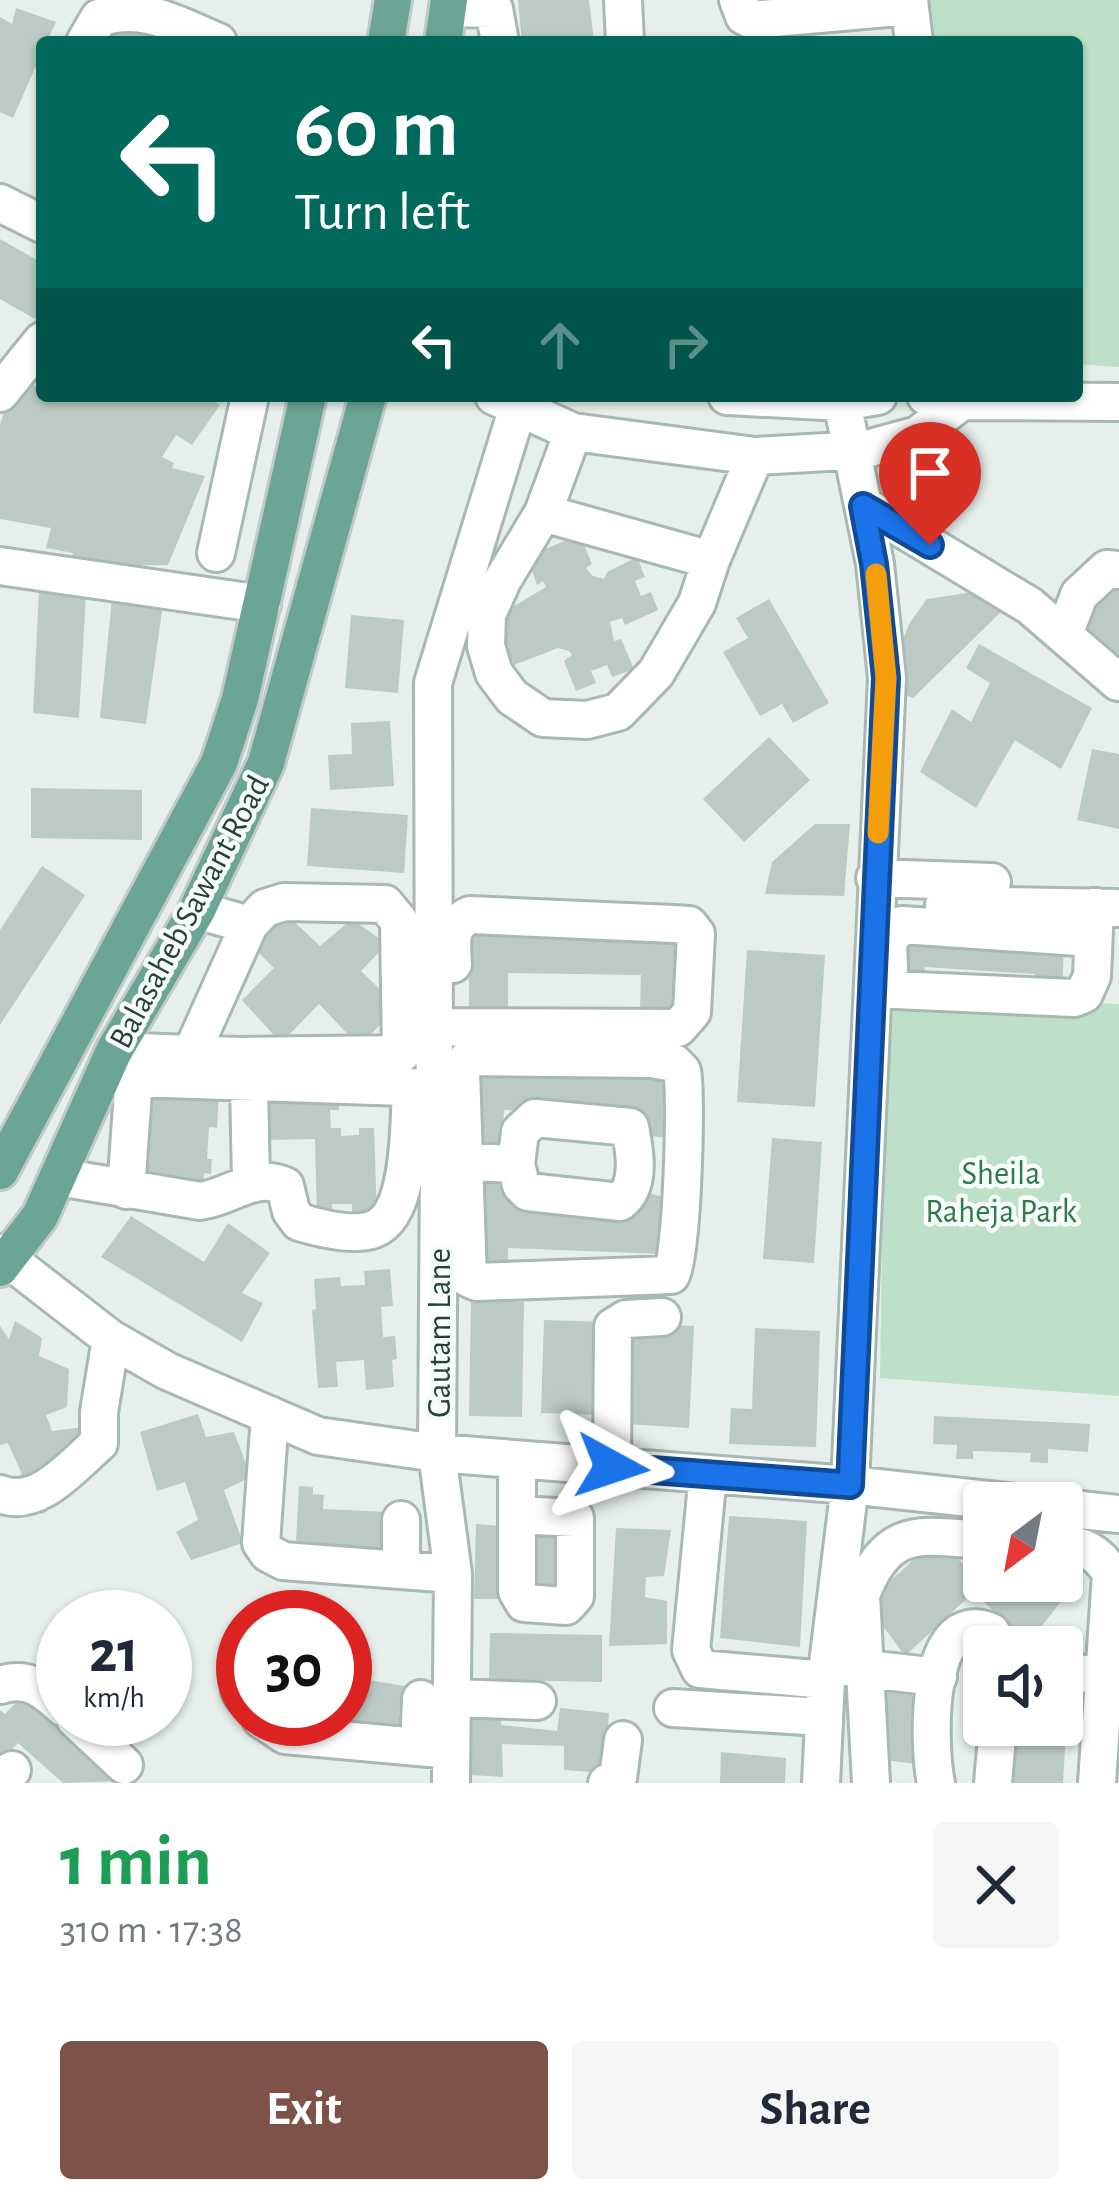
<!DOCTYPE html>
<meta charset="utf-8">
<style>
:root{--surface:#fff;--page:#f6f6f7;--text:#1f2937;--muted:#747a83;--accent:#7f5249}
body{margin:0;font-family:"Alegreya Sans",sans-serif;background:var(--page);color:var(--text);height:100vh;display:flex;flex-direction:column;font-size:45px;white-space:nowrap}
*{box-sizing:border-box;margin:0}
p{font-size:39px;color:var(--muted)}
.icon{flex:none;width:66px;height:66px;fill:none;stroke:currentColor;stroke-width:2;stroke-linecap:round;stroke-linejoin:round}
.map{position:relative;height:1783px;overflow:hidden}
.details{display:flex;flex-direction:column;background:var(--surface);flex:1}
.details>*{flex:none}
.hud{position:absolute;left:36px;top:36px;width:1047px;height:366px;border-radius:12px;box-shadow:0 3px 9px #0004;background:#00695c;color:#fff;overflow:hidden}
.needle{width:78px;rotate:212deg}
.tools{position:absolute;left:963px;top:1482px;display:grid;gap:24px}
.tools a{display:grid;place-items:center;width:120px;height:120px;border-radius:12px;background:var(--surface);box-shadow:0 3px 9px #0004;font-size:60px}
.speed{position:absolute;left:36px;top:1590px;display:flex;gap:24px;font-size:60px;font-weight:700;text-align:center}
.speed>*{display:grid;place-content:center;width:156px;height:156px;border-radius:50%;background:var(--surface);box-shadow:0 3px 9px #0004;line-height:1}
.speed small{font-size:30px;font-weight:400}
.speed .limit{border:18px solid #d22;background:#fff;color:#111}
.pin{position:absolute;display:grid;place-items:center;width:102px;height:102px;color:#fff;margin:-123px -51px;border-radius:50% 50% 50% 0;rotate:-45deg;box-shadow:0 0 12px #0007}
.pin .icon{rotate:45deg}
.me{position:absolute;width:132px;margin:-66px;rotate:95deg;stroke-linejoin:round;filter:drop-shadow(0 0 9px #0008)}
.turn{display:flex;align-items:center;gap:42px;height:252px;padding:0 60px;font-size:54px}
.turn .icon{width:156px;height:156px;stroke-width:2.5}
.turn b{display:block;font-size:84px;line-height:102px}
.lanes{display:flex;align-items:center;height:114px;padding:0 60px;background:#0003;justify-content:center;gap:60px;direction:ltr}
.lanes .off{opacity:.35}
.round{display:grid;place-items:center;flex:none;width:126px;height:126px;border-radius:12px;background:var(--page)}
.overview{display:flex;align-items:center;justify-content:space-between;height:204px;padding:0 60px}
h1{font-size:72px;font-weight:600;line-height:90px;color:#1e9e55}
.action{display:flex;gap:24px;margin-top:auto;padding:24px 60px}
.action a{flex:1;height:138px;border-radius:12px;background:var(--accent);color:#fff;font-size:48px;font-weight:600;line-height:138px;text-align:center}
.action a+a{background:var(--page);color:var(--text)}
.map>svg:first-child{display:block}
.green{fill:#bfe0c8}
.building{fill:#bbcac4}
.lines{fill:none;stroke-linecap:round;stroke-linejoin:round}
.minor-casing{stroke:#a8b8b2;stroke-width:42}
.major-casing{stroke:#c2cac8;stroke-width:42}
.minor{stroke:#fff;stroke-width:36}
.major{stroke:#6aa596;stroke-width:36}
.route-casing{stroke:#114b97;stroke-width:30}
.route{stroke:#1a73e8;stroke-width:21}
.slow{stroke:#f59e0b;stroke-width:21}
.labels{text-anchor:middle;stroke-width:9;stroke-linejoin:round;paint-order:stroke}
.street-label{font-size:33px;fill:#24423a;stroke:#f7fbf9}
.park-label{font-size:33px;fill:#2d7a4b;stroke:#f7fbf9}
</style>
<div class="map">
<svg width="1119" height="1783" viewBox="0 0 1119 1783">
<rect width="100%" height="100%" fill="#e6efeb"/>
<path class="green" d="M927 0H1119V367L1077 364V42H932Z
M886 994 1119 1004V1396L880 1378Z"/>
<path class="building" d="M518 0H589L594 42H522Z
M16 8 56 22 47 42H42V52L13 118 0 112V17L12 24Z
M149 25 155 42H100L99 35Z
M0 239 42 263V307L35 319 0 299Z
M14 379 42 388V396H205L220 405 192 445 176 435 162 457 174 463 172 468 205 476 168 565 69 566 73 553 46 548 51 528 0 519V425Z
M580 535 592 564 586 568 593 576 604 579 607 572 637 557 645 577 635 581 641 596 651 592 658 610 625 625 622 618 610 622 614 641 621 639 634 669 612 677 607 665 591 671 596 683 576 691 564 661 572 655 569 651 558 648 514 665 496 617 546 587 543 581 537 585 527 556Z
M1099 580 1119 591V657L1078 634Z
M39 591 86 594 79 718 33 713Z
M973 592 1008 605 913 698 896 691 897 655 909 624 927 599Z
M112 599 163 605 146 724 100 718Z
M769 599 829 703 793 723 782 704 760 716 723 652 748 638 736 618Z
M351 615 404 620 398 693 345 688Z
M979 644 1092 708 1061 769 1015 740 976 808 920 772 952 709 971 722 990 683 966 668Z
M390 721 394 786 330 790 328 755 352 754 351 723Z
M769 737 810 780 744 842 703 799Z
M1092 749 1119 754V829L1077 820Z
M31 788 142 790V840L31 838Z
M311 808 408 815 404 873 307 866Z
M815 824H850L844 896 765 894 772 862Z
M42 866 85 895 0 1025V930Z
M282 910 320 946 352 919 387 944 361 971 398 1007 359 1046 319 1004 281 1043 242 1000 274 968 248 942Z
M906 928 1064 945 1062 991 1034 989 1035 974 925 967 923 981 894 979Z
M469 929 680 932V1009H640L641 975 508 973V1010H469Z
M747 950 825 955 815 1107 737 1102Z
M471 1070 675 1078 673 1139 644 1135 642 1115 504 1110 502 1147 468 1145Z
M339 1087V1110H330L331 1128H341V1136L359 1135V1128H374L377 1219H352V1204H332V1220H317L315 1139 268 1140 267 1088Z
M219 1090 217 1128 209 1127 207 1159H212L211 1174 204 1173 203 1193H186L187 1177 159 1176 140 1191 143 1134H149V1124H136L141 1093 207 1098Z
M772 1138 822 1142 814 1263 763 1259Z
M476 1181 518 1182V1204L644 1207 645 1192 663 1197V1254L508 1248V1273L474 1272Z
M131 1216 204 1262 228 1223 270 1253 242 1293 263 1303 242 1342 101 1257Z
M390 1269 393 1306 381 1307 383 1337 395 1336 397 1359 392 1360 394 1387 366 1390 364 1360 336 1362 338 1387 318 1388 312 1310 316 1309 314 1279 340 1277 341 1286 365 1285 364 1271Z
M471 1301 524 1302 522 1417 469 1416Z
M544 1320 602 1322 598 1415 541 1413Z
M15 1321 42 1338 39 1356 69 1369 67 1407 46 1415 52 1431 83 1427 99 1467 43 1514 11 1485 22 1474 8 1443 0 1445V1326L9 1339Z
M631 1323 694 1326 689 1428 626 1424Z
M755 1328 820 1331 816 1447 729 1444 731 1408 752 1409Z
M198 1414 206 1437 234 1432 251 1477 224 1490 243 1543 191 1560 176 1532 198 1520 185 1482 157 1491 140 1432Z
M934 1416 1090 1424 1088 1452 1048 1449V1463L1030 1462 1031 1453 973 1451V1459H956L957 1445 933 1444Z
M299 1486 313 1487V1494L324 1495 323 1509 388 1512 385 1561 295 1560Z
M729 1516 807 1521 800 1647 720 1638Z
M476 1524 512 1527 513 1599H474Z
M523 1525 568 1526V1591L523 1589Z
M616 1528 671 1530 664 1576 646 1577 645 1597 667 1601V1644L609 1646Z
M934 1541 973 1571 984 1558V1581H1062V1561L1080 1577 1027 1645 974 1592 905 1656 866 1603Z
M490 1633 602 1635V1682L489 1680Z
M345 1676 410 1687 409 1705 400 1704 399 1716H408L407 1740 311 1726 312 1719H345Z
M873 1676 930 1682 924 1765 877 1759Z
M27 1692 123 1781 63 1783 18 1743 0 1762V1710L5 1714Z
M1062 1696 1068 1697 1063 1783H998L1002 1725H1062Z
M470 1704 502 1708 501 1725 557 1731 560 1708 609 1713 604 1773 564 1770V1746L502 1744 503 1777 471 1775Z
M721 1752 786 1758 785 1783H720Z"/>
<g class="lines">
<g class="minor-casing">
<path id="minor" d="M623 0 625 42
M738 0 744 16 752 20 909 6
M909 0 914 42
M448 8 494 9 500 42
M85 42 99 18C143 3 177 25 218 42
M0 203 42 224
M0 393 42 341
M494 396 573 432 755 456 863 450 918 435 962 401
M727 396 842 402 878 396
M926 396 962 401 1119 402
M573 432 543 513 502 581 487 615 486 646 494 673 512 697 543 718 587 720 618 712 656 673 697 603 711 560 755 456
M863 505 1030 606 1118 682
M543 513 711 560
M216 553 250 396
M0 566 262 604
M1064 635 1079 595 1107 569 1119 570
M875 878 992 882
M944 905 1116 908
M889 969 888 940 902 925 1093 938
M873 989 1074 998 1084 994 1092 976 1095 907
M435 1027 678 1028 692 1012 696 934 689 925 673 924 470 915C448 925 452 943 453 964
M114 1051 240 1056 401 1054 399 921 385 904 284 902 265 908 249 925 197 910
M191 1054 249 925
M469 1057 652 1059 674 1063 682 1071C687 1095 682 1258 671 1275L477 1282 468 1278 461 1071Z
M103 1077 435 1088
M249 1084 251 1181
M442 1161 516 1164 521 1185 528 1192 620 1202C641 1186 635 1152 630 1127L535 1118 520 1132 516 1164
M59 1177 200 1201C231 1197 254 1172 285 1186L291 1211 299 1222C319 1228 354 1237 374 1229 412 1214 409 1122 411 1087
M126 1190 134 1078
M0 1253 111 1339 167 1371 318 1436 437 1453 850 1485 1016 1503
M270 1415 261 1543 268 1553 283 1561 453 1574
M517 1460V1591L524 1603 566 1606 575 1596V1518L517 1515
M612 1467 613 1327 626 1319 662 1317
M708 1474 691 1650 700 1669 826 1680
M0 1494C38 1509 72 1466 99 1443V1412L111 1339
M1062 1508 1119 1514
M1062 1544C1085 1545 1100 1554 1111 1574L1097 1783
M401 1570V1520
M840 1666 938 1677
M1062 1673 1119 1675
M0 1685C28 1676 43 1689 63 1707
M240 1691 243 1696
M452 1698 537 1701
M673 1708 823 1717
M75 1719 124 1765
M261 1719 285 1735 451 1750
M419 1747 421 1699
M0 1783 12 1770
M451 1783 453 1574 437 1453 439 1161 434 1053 433 683 518 407
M607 1783 618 1778 623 1740
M821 1783 826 1680 850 1485 887 678 875 564 842 402
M871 1783 861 1595C888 1524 921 1536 984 1540
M936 1783C928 1745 924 1604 991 1632L999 1647
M993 1783 998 1725"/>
</g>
<g class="major-casing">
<path id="major" d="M386 42 393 0
M443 42 449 0
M0 1171 219 763 240 699 308 396
M0 1268 40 1216 114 1051 197 910 266 763 368 396"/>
</g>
<use href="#minor" class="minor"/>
<use href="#major" class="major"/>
</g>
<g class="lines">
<g class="route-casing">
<path id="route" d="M612 1467 850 1485 886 678 874 564 863 506 930 545"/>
</g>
<use href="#route" class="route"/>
<path class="slow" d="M876 574 886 678 878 833"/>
</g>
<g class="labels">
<g class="street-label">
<text transform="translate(188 911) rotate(-62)" y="12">Balasaheb Sawant Road</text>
<text transform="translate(438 1333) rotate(-90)" y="12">Gautam Lane</text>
</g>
<g class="park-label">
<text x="1001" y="1184">Sheila<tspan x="1001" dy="38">Raheja Park</tspan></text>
</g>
</g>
</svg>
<div class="tools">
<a><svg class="needle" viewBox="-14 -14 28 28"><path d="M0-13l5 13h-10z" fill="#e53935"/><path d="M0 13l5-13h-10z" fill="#747a83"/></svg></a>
<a><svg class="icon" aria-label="sound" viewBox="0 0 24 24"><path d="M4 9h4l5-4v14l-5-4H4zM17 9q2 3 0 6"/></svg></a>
</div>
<div class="speed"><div>21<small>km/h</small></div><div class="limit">30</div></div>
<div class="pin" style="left:930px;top:545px;background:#d93025"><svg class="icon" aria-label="arrive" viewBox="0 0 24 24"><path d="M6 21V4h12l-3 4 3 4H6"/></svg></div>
<svg class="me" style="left:612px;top:1467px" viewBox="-20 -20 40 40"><path d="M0-17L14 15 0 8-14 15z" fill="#1a73e8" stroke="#fff" stroke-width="4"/></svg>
<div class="hud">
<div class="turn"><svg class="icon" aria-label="left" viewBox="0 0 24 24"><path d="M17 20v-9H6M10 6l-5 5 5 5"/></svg><div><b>60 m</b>Turn left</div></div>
<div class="lanes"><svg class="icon" aria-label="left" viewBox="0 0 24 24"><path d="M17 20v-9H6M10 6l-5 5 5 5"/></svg><svg class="icon off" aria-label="ahead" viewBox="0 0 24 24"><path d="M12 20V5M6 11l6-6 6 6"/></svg><svg class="icon off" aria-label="right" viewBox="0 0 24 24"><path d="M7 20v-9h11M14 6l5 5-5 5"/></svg></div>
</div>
</div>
<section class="details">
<div class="overview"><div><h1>1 min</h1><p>310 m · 17:38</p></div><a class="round"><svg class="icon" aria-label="close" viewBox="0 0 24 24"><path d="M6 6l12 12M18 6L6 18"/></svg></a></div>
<div class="action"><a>Exit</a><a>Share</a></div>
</section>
